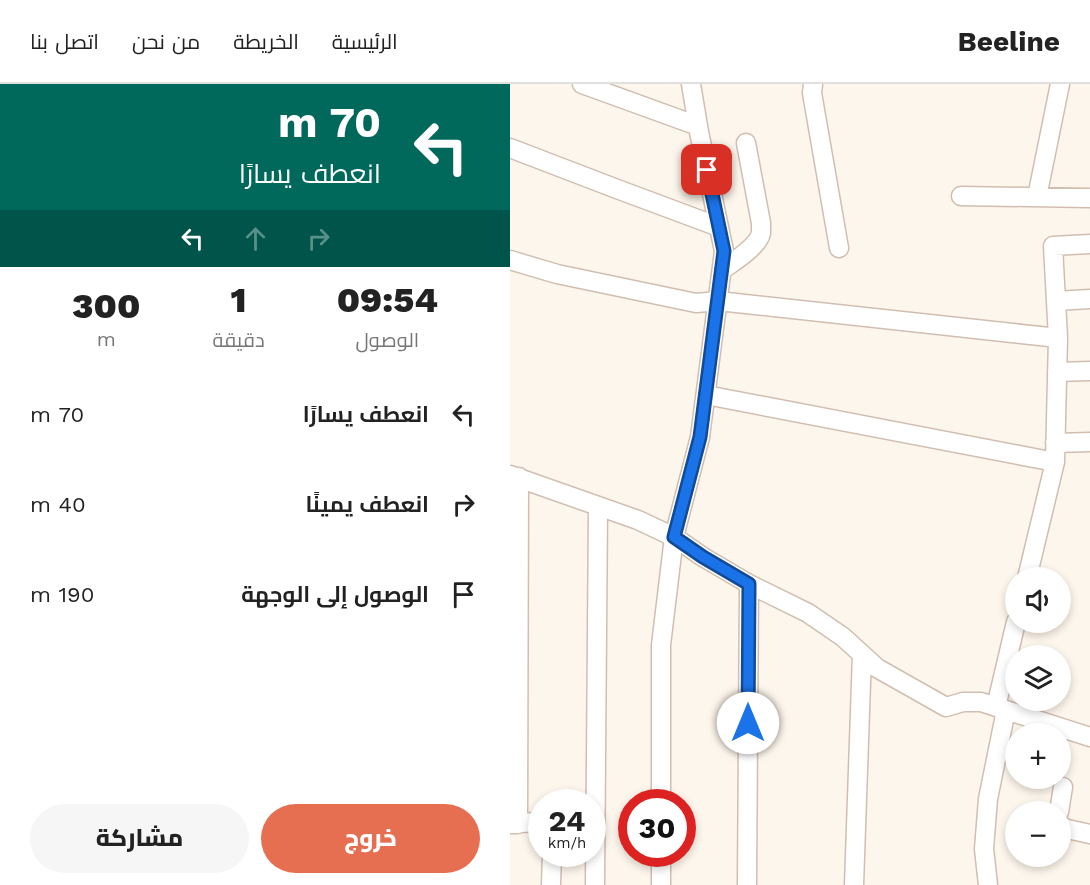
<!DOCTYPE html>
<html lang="ar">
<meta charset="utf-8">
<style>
:root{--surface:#fff;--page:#f6f6f6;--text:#222;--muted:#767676;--line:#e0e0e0;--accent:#e76f51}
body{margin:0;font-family:"Work Sans",Cairo,sans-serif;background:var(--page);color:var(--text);direction:rtl;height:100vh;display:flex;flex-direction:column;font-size:22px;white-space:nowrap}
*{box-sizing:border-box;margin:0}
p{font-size:20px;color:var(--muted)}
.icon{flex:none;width:33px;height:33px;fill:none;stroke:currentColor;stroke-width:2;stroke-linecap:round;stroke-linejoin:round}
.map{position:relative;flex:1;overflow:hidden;direction:ltr}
.drawer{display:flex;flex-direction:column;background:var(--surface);width:510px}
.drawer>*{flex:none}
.top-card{background:#00695c;color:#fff;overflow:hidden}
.tools{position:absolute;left:495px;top:483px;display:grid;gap:12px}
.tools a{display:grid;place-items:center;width:66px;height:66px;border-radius:50%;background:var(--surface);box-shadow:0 3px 9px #0003;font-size:30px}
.speed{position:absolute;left:18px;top:705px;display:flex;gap:12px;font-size:30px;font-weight:700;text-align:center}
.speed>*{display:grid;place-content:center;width:78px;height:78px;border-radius:50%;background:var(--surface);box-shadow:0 3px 9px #0003;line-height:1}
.speed small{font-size:15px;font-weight:400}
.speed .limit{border:9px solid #d22;background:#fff;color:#111}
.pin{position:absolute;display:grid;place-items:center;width:51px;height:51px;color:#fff;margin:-26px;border-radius:12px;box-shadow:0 3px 9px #0006}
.me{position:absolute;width:66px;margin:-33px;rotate:0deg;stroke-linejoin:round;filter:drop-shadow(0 0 4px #0008)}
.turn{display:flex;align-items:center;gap:21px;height:126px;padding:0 30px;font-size:27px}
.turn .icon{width:78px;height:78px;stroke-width:2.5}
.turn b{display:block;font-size:42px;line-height:51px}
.lanes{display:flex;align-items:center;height:57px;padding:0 30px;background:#0003;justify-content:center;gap:30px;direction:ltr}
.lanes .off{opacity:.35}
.eta{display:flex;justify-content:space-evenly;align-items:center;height:102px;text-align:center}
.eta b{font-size:36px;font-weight:800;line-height:42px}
.action{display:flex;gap:12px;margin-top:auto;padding:12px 30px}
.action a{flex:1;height:69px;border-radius:36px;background:var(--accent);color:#fff;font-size:24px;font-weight:800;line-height:69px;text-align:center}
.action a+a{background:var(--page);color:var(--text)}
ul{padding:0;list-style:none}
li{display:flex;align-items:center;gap:18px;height:90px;padding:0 30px}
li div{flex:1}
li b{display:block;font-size:22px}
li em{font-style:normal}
header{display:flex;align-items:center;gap:36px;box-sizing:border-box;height:84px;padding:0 30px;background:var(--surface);border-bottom:2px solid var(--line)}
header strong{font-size:28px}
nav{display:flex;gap:33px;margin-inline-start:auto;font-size:21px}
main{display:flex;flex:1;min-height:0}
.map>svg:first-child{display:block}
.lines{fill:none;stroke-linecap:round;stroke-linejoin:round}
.minor-casing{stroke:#d1beb0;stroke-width:21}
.minor{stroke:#fff;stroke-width:18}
.route-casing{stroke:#114b97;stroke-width:15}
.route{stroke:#1a73e8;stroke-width:10}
</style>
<header>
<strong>Beeline</strong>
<nav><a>الرئيسية</a><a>الخريطة</a><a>من نحن</a><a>اتصل بنا</a></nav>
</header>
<main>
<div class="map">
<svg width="580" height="801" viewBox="0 0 580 801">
<rect width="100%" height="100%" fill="#fdf6ec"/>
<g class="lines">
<g class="minor-casing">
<path id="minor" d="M72 0 188 42
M181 0 189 48 214 167 190 353 164 453 193 473 239 500 298 529 333 553 367 584 436 623 453 618H471L580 653
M303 0 302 9 329 164
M0 64 107 105 209 143
M451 112 580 114
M527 113 550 0
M0 176 47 190 186 219 208 217 548 254
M212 186C223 178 248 163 251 149 251 148 251 140 251 139L236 59
M546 217 580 215
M547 288 580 287
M196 311 545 378 548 254 543 162 580 160
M545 359 580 358
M0 391 128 436 164 453 151 561V718
M517 494 545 378
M486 623 506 538
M549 728 553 703
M0 740 24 738 32 739
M8 740 9 393
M550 741 557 745 580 750
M151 770V801
M41 801 42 770
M85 801 88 423
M237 801 239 500
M344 801 352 570
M478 801 474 765 478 715 496 626"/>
</g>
<use href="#minor" class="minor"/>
</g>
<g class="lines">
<g class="route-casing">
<path id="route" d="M197 86 214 167 190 353 164 453 193 473 239 500 238 639"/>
</g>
<use href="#route" class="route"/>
</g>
</svg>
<div class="tools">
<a><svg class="icon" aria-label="sound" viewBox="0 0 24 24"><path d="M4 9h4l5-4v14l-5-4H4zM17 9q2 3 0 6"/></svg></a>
<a><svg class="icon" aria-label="layers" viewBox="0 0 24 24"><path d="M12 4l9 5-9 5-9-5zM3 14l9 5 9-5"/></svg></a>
<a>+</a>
<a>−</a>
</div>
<div class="speed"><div>24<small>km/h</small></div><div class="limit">30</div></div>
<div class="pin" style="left:197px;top:86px;background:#d93025"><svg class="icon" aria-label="arrive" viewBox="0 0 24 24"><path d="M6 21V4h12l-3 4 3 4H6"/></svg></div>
<svg class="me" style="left:238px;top:639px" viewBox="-20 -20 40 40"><circle r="19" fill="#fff"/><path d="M0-13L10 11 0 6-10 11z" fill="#1a73e8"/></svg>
</div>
<section class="drawer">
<div class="top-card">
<div class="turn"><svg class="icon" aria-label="left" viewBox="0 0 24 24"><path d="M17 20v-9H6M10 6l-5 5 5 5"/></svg><div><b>70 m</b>انعطف يسارًا</div></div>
<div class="lanes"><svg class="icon" aria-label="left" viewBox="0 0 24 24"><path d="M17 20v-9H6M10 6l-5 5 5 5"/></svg><svg class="icon off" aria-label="ahead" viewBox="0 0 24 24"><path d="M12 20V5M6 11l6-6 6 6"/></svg><svg class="icon off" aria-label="right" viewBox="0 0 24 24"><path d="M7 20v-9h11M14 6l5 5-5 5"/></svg></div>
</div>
<div class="eta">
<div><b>09:54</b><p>الوصول</p></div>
<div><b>1</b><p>دقيقة</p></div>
<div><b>300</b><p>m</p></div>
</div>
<ul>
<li><svg class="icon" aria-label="left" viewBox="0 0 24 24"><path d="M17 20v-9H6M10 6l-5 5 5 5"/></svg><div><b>انعطف يسارًا</b></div><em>70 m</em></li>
<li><svg class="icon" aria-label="right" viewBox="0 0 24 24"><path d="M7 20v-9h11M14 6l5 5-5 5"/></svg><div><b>انعطف يمينًا</b></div><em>40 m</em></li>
<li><svg class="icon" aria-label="arrive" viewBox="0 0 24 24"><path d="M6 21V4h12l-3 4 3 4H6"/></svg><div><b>الوصول إلى الوجهة</b></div><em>190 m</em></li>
</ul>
<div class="action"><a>خروج</a><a>مشاركة</a></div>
</section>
</main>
